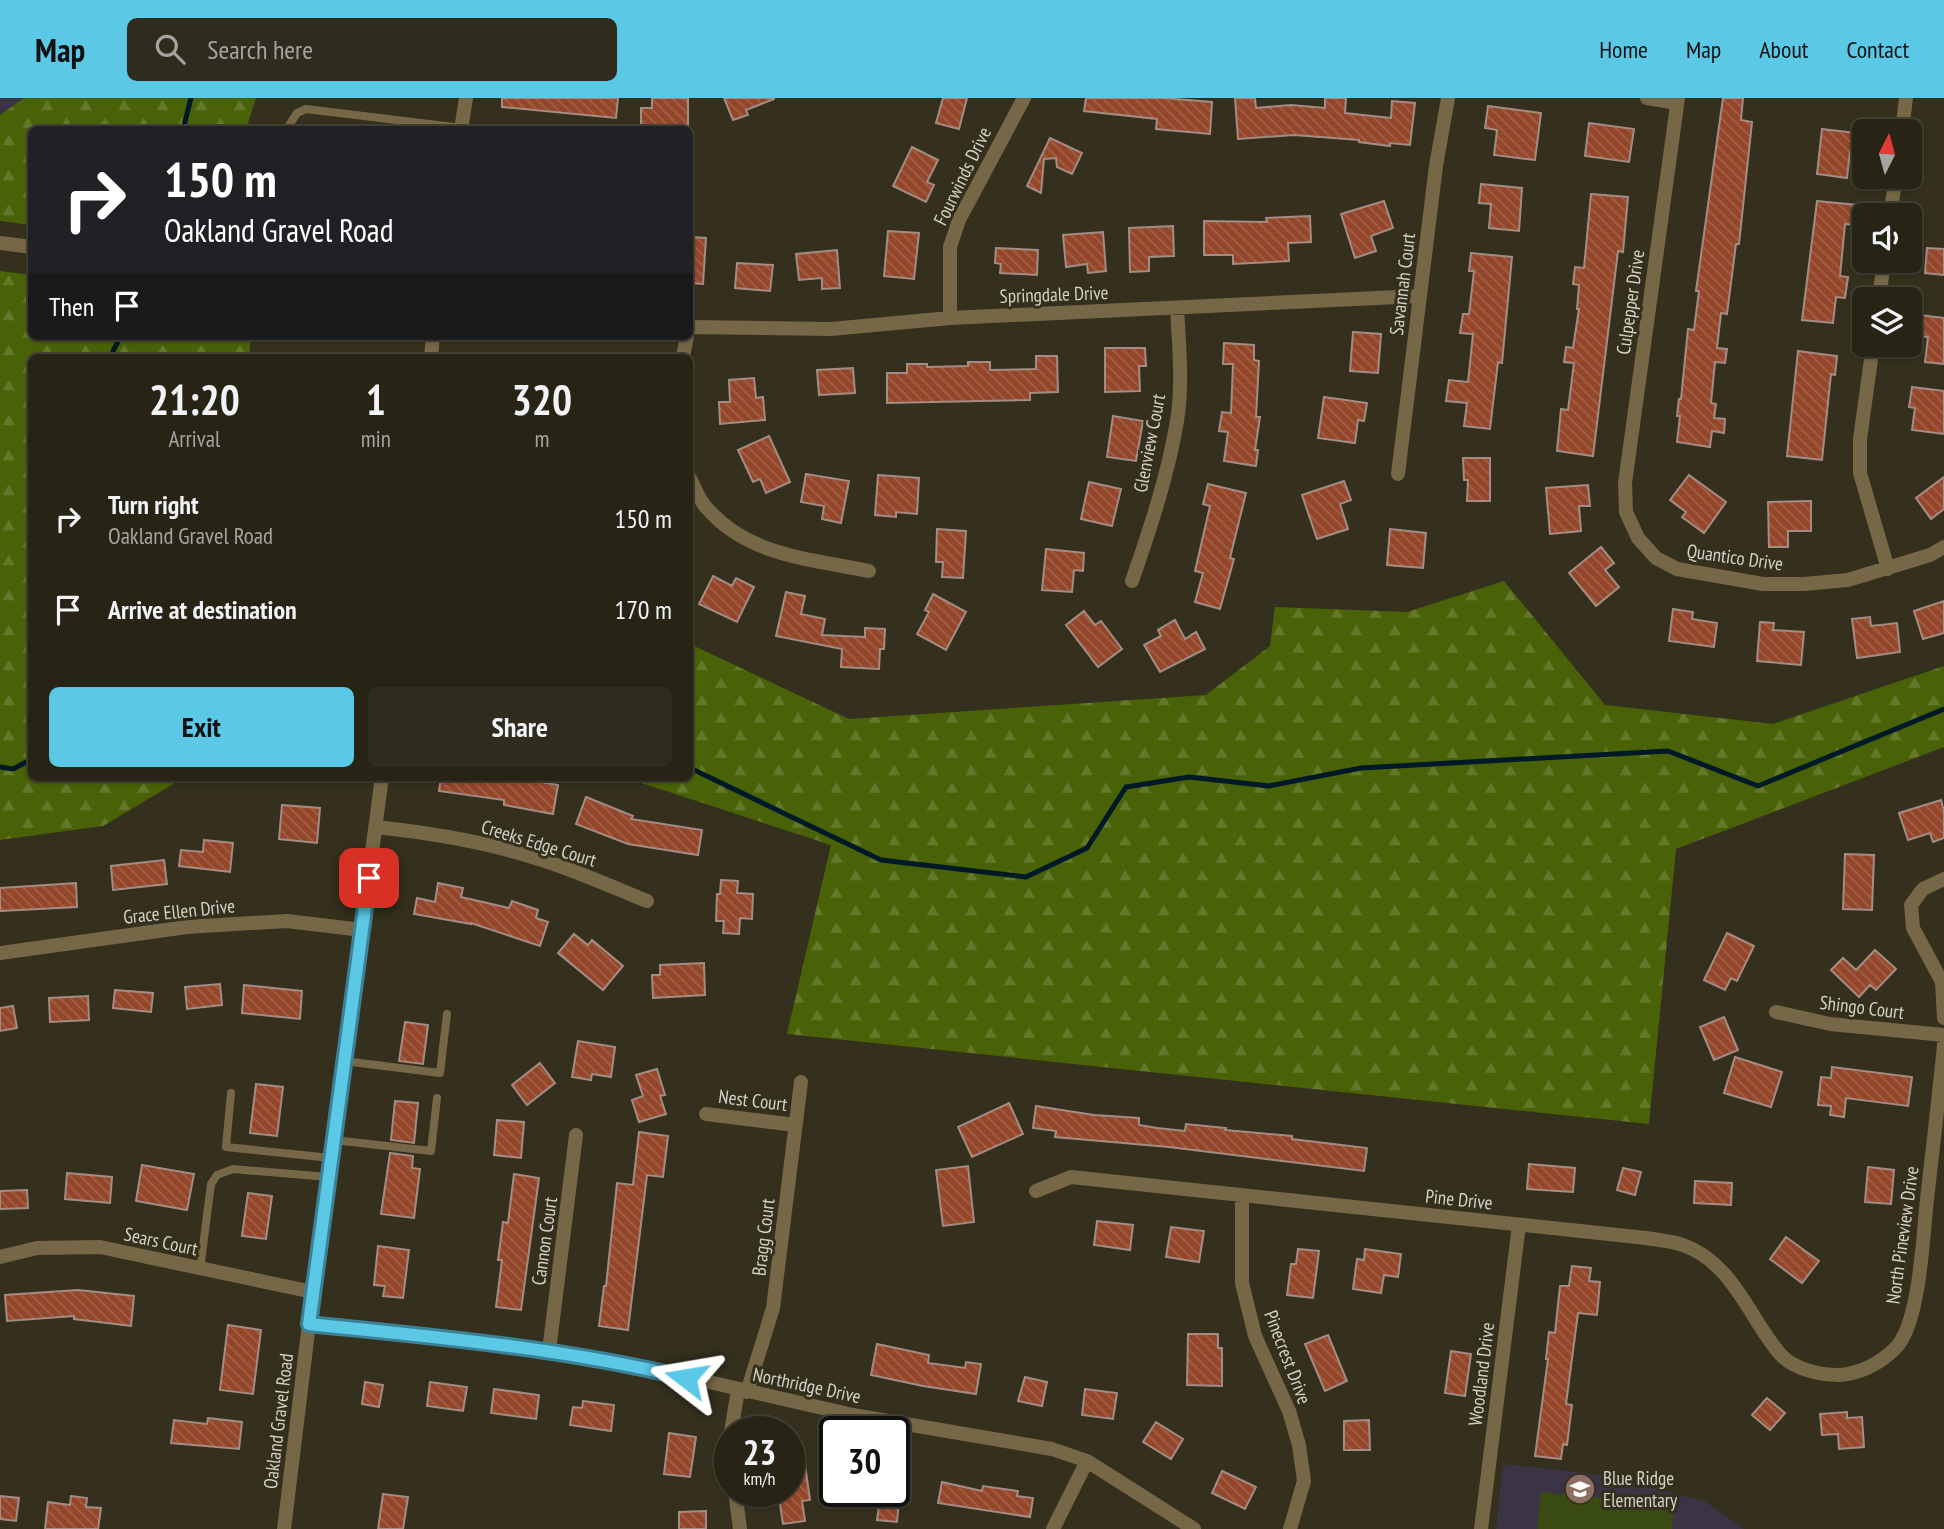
<!DOCTYPE html>
<style>
:root{--surface:#272416;--page:#2f2c1f;--text:#f1f3f6;--muted:#a4a4a1;--line:#434135;--accent:#5bc8e6}
body{margin:0;font-family:"PT Sans Narrow",sans-serif;background:var(--page);color:var(--text);height:100vh;display:flex;flex-direction:column;font-size:26px;white-space:nowrap}
*{box-sizing:border-box;margin:0}
p{font-size:23px;color:var(--muted)}
.icon{flex:none;width:38px;height:38px;fill:none;stroke:currentColor;stroke-width:2;stroke-linecap:round;stroke-linejoin:round}
.map{position:relative;flex:1;overflow:hidden}
.side{position:absolute;left:28px;top:256px;width:665px;height:427px;display:flex;flex-direction:column;background:var(--surface);border-radius:10px;box-shadow:0 2px 5px #0004,0 0 0 2px var(--line)}
.side>*{flex:none}
.banner{position:absolute;left:28px;top:28px;width:665px;height:214px;border-radius:10px;box-shadow:0 2px 5px #0004,0 0 0 2px var(--line);background:#202124;color:#fff;overflow:hidden}
.needle{width:46px;rotate:6deg}
.controls{position:absolute;left:1852px;top:21px;display:grid;gap:14px}
.controls a{display:grid;place-items:center;width:70px;height:70px;border-radius:10px;background:var(--surface);box-shadow:0 2px 5px #0004,0 0 0 2px var(--line);font-size:35px}
.speed{position:absolute;left:714px;top:1318px;display:flex;gap:14px;font-size:35px;font-weight:700;text-align:center}
.speed>*{display:grid;place-content:center;width:91px;height:91px;border-radius:50%;background:var(--surface);box-shadow:0 2px 5px #0004,0 0 0 2px var(--line);line-height:1}
.speed small{font-size:18px;font-weight:400}
.speed .limit{border:4px solid #111;border-radius:10px;background:#fff;color:#111}
.pin{position:absolute;display:grid;place-items:center;width:60px;height:60px;color:#fff;margin:-30px;border-radius:14px;box-shadow:0 4px 10px #0006}
.me{position:absolute;width:77px;margin:-38px;rotate:284deg;stroke-linejoin:round;filter:drop-shadow(0 0 5px #0008)}
.turn{display:flex;align-items:center;gap:24px;height:147px;padding:0 21px;font-size:32px}
.turn .icon{width:91px;height:91px;stroke-width:2.5}
.turn b{display:block;font-size:49px;line-height:60px}
.then{display:flex;align-items:center;height:66px;padding:0 21px;background:#0003;gap:14px;font-size:26px}
.eta{display:flex;justify-content:space-evenly;align-items:center;height:119px;text-align:center}
.eta b{font-size:42px;font-weight:700;line-height:49px}
.cta{display:flex;gap:14px;margin-top:auto;padding:14px 21px}
.cta a{flex:1;height:80px;border-radius:10px;background:var(--accent);color:#111;font-size:28px;font-weight:700;line-height:80px;text-align:center}
.cta a+a{background:var(--page);color:var(--text)}
ul{padding:0;list-style:none}
li{display:flex;align-items:center;gap:21px;height:91px;padding:0 21px}
li div{flex:1}
li b{display:block;font-size:26px}
li em{font-style:normal}
header{display:flex;align-items:center;gap:42px;box-sizing:border-box;height:98px;padding:0 35px;background:var(--accent);color:#111}
header strong{font-size:33px}
nav{display:flex;gap:38px;margin-inline-start:auto;font-size:24px}
.search{width:490px;height:63px;background:var(--page);display:flex;align-items:center;gap:18px;box-sizing:border-box;padding:0 24px;border-radius:10px;color:var(--muted);font-size:26px}
.map>svg:first-child{display:block}
.education{fill:#3a3444}
.forest{fill:url(#forest-firs)}
.pitch{fill:#394a13}
.lines{fill:none;stroke-linecap:round;stroke-linejoin:round}
.stream{stroke:#001928;stroke-width:5}
.building{fill:url(#building-back-hatch);stroke:#a48c84;stroke-width:2}
.service{stroke:#766746;stroke-width:8}
.minor{stroke:#766746;stroke-width:14}
.tertiary{stroke:#766746;stroke-width:14}
.route-casing{stroke:#3b8296;stroke-width:18}
.route{stroke:#5bc8e6;stroke-width:12}
.labels{text-anchor:middle;stroke-width:6;stroke-linejoin:round;paint-order:stroke}
.street-label{font-size:19px;fill:#d5d2c7;stroke:#34301d}
.poi-label{font-size:19px;fill:#d5d2c7;stroke:#34301d;text-anchor:start}
</style>
<header>
<strong>Map</strong>
<div class="search"><svg class="icon" aria-label="search" viewBox="0 0 24 24"><circle cx="10" cy="10" r="6"/><path d="M15 15l6 6"/></svg>Search here</div>
<nav><a>Home</a><a>Map</a><a>About</a><a>Contact</a></nav>
</header>
<div class="map">
<svg width="1944" height="1431" viewBox="0 0 1944 1431">
<defs>
<pattern id="forest-firs" width="22" height="20" patternUnits="userSpaceOnUse" patternTransform="scale(1.75)"><rect width="22" height="20" fill="#4a6207"/><path d="M5 1l3.5 6h-7zM16 11l3.5 6h-7z" fill="#63782a"/></pattern>
<pattern id="building-back-hatch" width="6" height="6" patternUnits="userSpaceOnUse" patternTransform="scale(1.75)"><rect width="6" height="6" fill="#94462a"/><path d="M-1 5l2 2M0 0l6 6M5-1l2 2" fill="none" stroke="#a26047"/></pattern>
</defs>
<rect width="100%" height="100%" fill="#34301d"/>
<path class="education" d="M0 0H24L0 17Z
M1503 1366 1612 1378 1706 1404 1744 1431H1496Z"/>
<path class="forest" d="M24 0H256L246 31 32 32 31 127 0 123V17Z
M0 173 31 177 32 238H251L249 259H32V679H185L103 728 0 742Z
M1504 483 1605 607 1773 626 1944 568V649L1676 751 1649 1026 787 936 831 747 623 679H690V546L849 621 1206 597 1270 548 1275 509 1407 514Z"/>
<path class="pitch" d="M1541 1394 1674 1407 1672 1431H1537Z"/>
<g class="lines">
<path class="stream" d="M183 32 191 0
M114 259 113 253 121 238
M0 669 13 671 32 661
M690 670 881 762 1026 779 1087 750 1126 689 1189 679 1269 688 1361 670 1668 653 1758 688 1944 611"/>
</g>
<path class="building" d="M502 0H618L616 20 502 9Z
M652 0H688V27H641V10H652Z
M724 0H774V1L746 12 748 17 733 22Z
M943 0H967L959 31 936 25Z
M1086 0H1163L1212 4 1210 36 1156 31 1157 21 1084 13Z
M1235 0H1255L1256 10 1291 7 1325 10V0H1346L1345 15 1391 20 1392 3 1415 5 1410 47 1390 45V48L1359 44V42L1294 37 1238 41Z
M1723 0H1743L1741 22 1752 24 1739 146H1736L1727 216 1721 215 1717 250 1727 251 1725 265 1715 264 1711 305 1716 306 1714 320 1725 321 1724 335 1712 333 1710 349 1677 344 1680 318H1677L1679 301H1681L1688 231 1694 232 1699 193H1696Z
M1488 8 1541 15 1535 62 1494 57 1497 32 1485 30Z
M1589 25 1634 31 1629 64 1585 58Z
M1822 31 1864 36V55L1850 54 1847 80 1817 76Z
M1050 40 1082 55 1072 76 1057 69 1056 60 1044 61 1041 95 1027 88Z
M912 49 938 62 927 84 934 87 926 104 893 88Z
M1481 86 1522 90 1519 133 1489 130 1491 106 1479 105Z
M1591 96 1628 99 1623 154 1618 153 1593 358 1557 353 1561 311 1568 312 1574 265 1564 264 1566 249 1573 250 1579 211H1577L1579 187 1573 186 1575 169 1584 170Z
M1384 103 1393 130 1371 138 1376 153 1355 160 1341 116Z
M1817 103 1857 107 1854 127 1845 126 1840 178 1848 179 1845 200 1836 199 1833 225 1802 222Z
M1310 118 1311 144 1288 145 1289 163 1233 166V157H1204V123L1267 124 1266 120Z
M1173 128 1174 158 1149 159V173L1130 174 1129 130Z
M888 133 919 135 914 181 884 178Z
M1103 134 1106 173 1088 175 1087 166 1066 169 1063 137Z
M691 139 706 140 703 186 690 185Z
M996 150 1038 152 1037 177 1000 175 1001 166 995 165Z
M1927 150 1944 151V177L1925 175Z
M837 152 840 190 822 191V180L799 182 796 156Z
M1471 155 1512 159 1502 265 1498 264 1490 331 1464 328 1467 305 1446 303 1449 282 1468 284 1473 236 1460 235 1463 216H1469L1474 173H1469Z
M737 165 773 167 770 193 735 190Z
M1920 217 1944 220V266L1925 264 1928 239 1917 238Z
M1353 234 1381 236 1378 275 1350 273Z
M1224 245 1254 247V262L1259 263 1256 319H1260L1255 352H1258L1256 368 1224 363 1228 334 1219 333 1222 314 1231 315 1233 266H1223Z
M1105 250H1145L1146 268H1139L1140 293 1105 294Z
M1798 253 1837 258 1835 277 1831 276 1822 362 1787 358Z
M1036 258H1057L1058 294 1030 295V302L887 305V275H907V266H927V269L968 268V264H990V272L1036 271Z
M853 270 855 295 819 297 817 272Z
M754 280 756 300 763 299 765 322 720 326 719 304H730L729 282Z
M1912 289 1944 293V336L1912 332 1915 310 1909 309Z
M1324 299 1367 305 1364 323 1358 322 1355 345 1318 340Z
M1113 318 1143 323 1136 363 1107 359Z
M769 338 790 384 766 395 760 381 753 384 738 352Z
M1463 360H1490V403H1467L1468 382H1464Z
M806 376 849 383 841 425 822 421 824 408 801 404Z
M878 377 919 380 917 416 896 414V419L875 417Z
M1689 377 1726 404 1704 435 1682 419 1686 414 1670 402Z
M1944 379V411L1931 421 1916 400Z
M1344 383 1351 402 1340 406 1348 431 1317 441 1302 397Z
M1089 384 1121 391 1112 428 1081 421Z
M1208 386 1246 395 1230 460 1234 461 1220 511 1195 504 1203 475 1195 473 1210 408 1203 406Z
M1588 387 1590 408H1579L1581 433 1550 436 1546 390Z
M1811 403V433H1788V449H1769L1768 404Z
M937 431 966 433 963 480 942 479 943 464H936Z
M1390 431 1426 435 1423 470 1387 467Z
M1601 449 1614 465 1605 472 1619 489 1596 508 1569 475Z
M1046 451 1084 455 1083 473 1074 472 1072 494 1042 492Z
M713 478 732 488 736 480 754 489 737 524 699 506Z
M786 494 805 498 801 516 825 521 822 537 865 539V530L885 531 884 551H880L879 571 841 569 842 551 776 538Z
M933 496 966 514 946 552 917 536 929 514 925 512Z
M1944 503V535L1923 541 1914 513Z
M1673 511 1693 514 1692 521 1717 525 1714 549 1669 543Z
M1084 513 1095 527 1101 523 1122 551 1098 569 1066 527Z
M1870 519 1871 528 1897 525 1900 554 1857 560 1852 521Z
M1175 522 1185 541 1196 534 1205 551 1160 574 1144 547 1161 538 1158 532Z
M1760 524 1774 525 1773 532 1804 534 1801 567 1757 563Z
M441 679H512L558 687 553 716 504 707V702L439 693Z
M586 699 633 718 631 721 702 732 698 757 628 746 576 726Z
M1941 702 1944 713V740L1933 744 1930 735 1908 742 1899 715Z
M282 707 320 710 317 745 279 741Z
M204 742 233 745 230 774 179 768 181 752 203 754Z
M1845 756 1874 757 1872 812 1843 811Z
M164 762 167 786 113 792 111 768Z
M721 782 738 783 737 795 753 796 752 821 740 820 739 836 723 835 724 823H716L717 796H720Z
M76 785 77 809 0 813V790Z
M438 785 463 790 461 799 509 810 512 803 538 812 536 820 548 824 540 848 471 825V826L414 816 417 800 435 804Z
M1727 835 1754 848 1737 883 1731 880 1725 892 1704 882Z
M574 836 588 847 592 842 623 868 603 892 558 855Z
M1875 852 1896 871 1876 892 1870 887 1859 899 1831 872 1843 860 1856 872Z
M704 865 705 897 653 900 652 877H660V867Z
M220 886 222 907 187 911 185 889Z
M244 887 302 893 300 921 242 915Z
M115 892 153 895 151 914 113 910Z
M88 898 89 922 50 924 49 900Z
M13 908 17 930 0 933V910Z
M1724 919 1738 952 1714 962 1700 929Z
M405 924 428 927 423 966 399 963Z
M578 943 615 949 611 979 592 976 591 982 572 979Z
M1735 959 1782 974 1771 1009 1724 995Z
M540 965 555 985 527 1007 512 987Z
M1832 969 1912 979 1908 1008 1846 1000 1844 1019 1830 1017 1831 1008 1818 1007 1821 979 1831 980Z
M657 971 665 997 660 998 666 1016 639 1024 632 1002 643 998 636 977Z
M256 986 283 989 277 1038 250 1035Z
M395 1003 418 1005 414 1045 391 1042Z
M1009 1005 1023 1036 972 1059 958 1029Z
M1036 1008 1094 1017 1139 1020V1027L1157 1030 1185 1033 1186 1026 1226 1030 1225 1032 1292 1038V1041L1367 1050 1364 1073 1169 1049 1055 1039 1056 1033 1033 1030Z
M497 1022 524 1024 521 1060 494 1057Z
M639 1034 668 1038 663 1079 647 1077 628 1232 599 1228 604 1188H606L617 1085 633 1087Z
M390 1055 413 1058 412 1070 420 1071 414 1120 381 1116Z
M1529 1066 1575 1070 1573 1094 1527 1091Z
M142 1067 194 1076 187 1112 136 1103Z
M968 1068 974 1124 943 1128 936 1072Z
M1868 1069 1894 1072 1891 1106 1865 1104Z
M1623 1070 1641 1074 1635 1097 1617 1092Z
M67 1075 112 1079 110 1105 65 1101Z
M514 1076 539 1080 521 1212 496 1209 502 1162H498L503 1124 508 1125Z
M1695 1083 1732 1085 1731 1107 1694 1105Z
M27 1092 28 1110 0 1111V1093Z
M248 1095 272 1098 266 1141 242 1138Z
M1097 1123 1133 1127 1130 1152 1094 1147Z
M1171 1129 1204 1133 1199 1164 1166 1159Z
M1786 1139 1819 1163 1802 1185 1770 1161Z
M378 1148 409 1152 403 1200 383 1198 385 1188 374 1187Z
M1298 1151 1319 1153 1313 1200 1287 1197 1291 1166H1296Z
M1365 1151 1401 1156 1398 1179 1384 1177 1381 1195 1353 1191 1357 1161 1364 1162Z
M1572 1168 1591 1170 1589 1183 1600 1184 1597 1217 1578 1215 1566 1306 1572 1307 1567 1347 1563 1346 1561 1361 1535 1358 1548 1261H1546L1549 1234 1555 1235 1560 1188H1569Z
M78 1192 134 1198 131 1228 74 1221V1218L7 1223 5 1197Z
M228 1227 261 1232 253 1296 220 1292Z
M1188 1236H1218V1250H1222V1288L1187 1287Z
M1328 1237 1347 1283 1325 1293 1305 1246Z
M877 1246 929 1257 928 1265 965 1270 966 1264 981 1266 976 1296 923 1288 871 1277Z
M1451 1253 1471 1256 1465 1298 1445 1295Z
M1025 1279 1047 1284 1042 1308 1018 1303Z
M365 1284 383 1287 379 1309 362 1306Z
M430 1284 467 1289 463 1313 427 1308Z
M494 1291 539 1297 536 1321 491 1315Z
M1085 1291 1117 1295 1113 1321 1082 1317Z
M1767 1300 1785 1315 1770 1332 1752 1317Z
M583 1303 614 1307 611 1333 570 1327 573 1309 582 1310Z
M1847 1314V1320L1862 1319 1864 1349 1839 1351 1838 1336 1822 1337 1820 1316Z
M208 1320 242 1324 239 1351 171 1345 174 1322 207 1326Z
M1369 1322 1370 1352H1344V1323Z
M1156 1324 1183 1341 1171 1361 1143 1344Z
M669 1335 696 1339 690 1379 664 1376Z
M805 1367 810 1402 802 1403 805 1423 783 1426 778 1393H789V1369Z
M1222 1373 1256 1389 1245 1411 1212 1395Z
M942 1384 982 1393 983 1388 1018 1393 1017 1398 1033 1400 1030 1419 938 1405Z
M881 1393H900L897 1424 877 1422Z
M383 1396 408 1399 403 1431H378Z
M0 1398 19 1400 16 1423 0 1421Z
M71 1398 87 1400 86 1409 101 1410 98 1431H45L48 1404 70 1407Z
M706 1413V1431H679V1414Z"/>
<g class="lines">
<path class="service" d="M286 32 297 15 306 11 462 30
M344 963 440 975 447 916
M231 995 226 1049 331 1060
M334 1042 431 1053 437 1000
M200 1172 211 1086 217 1077 233 1071 328 1079"/>
<path class="minor" d="M1647 0 1677 5
M1678 0 1625 385 1626 414 1638 440 1656 460 1677 471 1763 486H1804L1848 482 1930 457 1944 449
M1902 33 1906 0
M1890 117 1896 79
M1879 201 1884 163
M950 220V149L959 122 1024 0
M690 229 831 231 950 220 1420 198
M1873 247 1860 341V375L1888 471
M683 259 687 238
M1398 376 1436 68 1448 0
M690 380C694 389 699 401 705 408 746 458 811 461 869 473
M1132 483C1150 431 1168 377 1177 323 1183 286 1179 247 1177 210
M376 729C422 734 470 741 515 754 560 766 603 785 647 803
M1944 781 1923 791 1911 807 1913 830 1942 884 1944 920
M0 855 187 829 287 823 362 832
M1776 914 1830 926 1944 937
M706 1016 795 1027
M1036 1093 1071 1079 1646 1140C1658 1142 1672 1143 1683 1147 1733 1165 1748 1218 1780 1256 1793 1271 1820 1277 1839 1277 1861 1276 1885 1263 1899 1246 1920 1217 1923 1138 1927 1101 1933 1049 1939 998 1944 947
M1242 1098V1185L1255 1238 1289 1313 1299 1347 1304 1383 1290 1431
M0 1159 37 1150 100 1149 313 1194
M309 1226 549 1253 635 1267 853 1317 1052 1351 1087 1363 1194 1431
M549 1253 576 1037
M747 1294 773 1210 801 984
M731 1334 738 1292
M730 1341V1361
M735 1393 740 1431
M1053 1431 1087 1363
M1481 1431 1519 1127"/>
<path class="tertiary" d="M461 32 466 0
M0 145 32 149
M431 259 433 238
M284 1431 309 1226 382 679"/>
</g>
<g class="lines">
<g class="route-casing">
<path id="route" d="M369 780 309 1226C435 1239 563 1250 686 1280"/>
</g>
<use href="#route" class="route"/>
</g>
<defs>
<g id="school-disc" transform="scale(1.575)"><circle r="9.5" fill="#8d6e63" stroke="#34301d"/><path d="M0-5L7-2L0 1L-7-2ZM-4 1L0 2.5L4 1V4Q0 6-4 4Z" fill="#fff"/></g>
</defs>
<g fill-rule="evenodd">
<use href="#school-disc" x="1580" y="1391"/>
</g>
<g class="labels">
<g class="street-label">
<text transform="translate(962 78) rotate(-64)" y="7">Fourwinds Drive</text>
<text transform="translate(1402 186) rotate(-83)" y="7">Savannah Court</text>
<text transform="translate(1054 196) rotate(-2)" y="7">Springdale Drive</text>
<text transform="translate(1630 204) rotate(-82)" y="7">Culpepper Drive</text>
<text transform="translate(1149 345) rotate(-79)" y="7">Glenview Court</text>
<text transform="translate(1735 459) rotate(8)" y="7">Quantico Drive</text>
<text transform="translate(539 745) rotate(17)" y="7">Creeks Edge Court</text>
<text transform="translate(179 813) rotate(-6)" y="7">Grace Ellen Drive</text>
<text transform="translate(1862 909) rotate(7)" y="7">Shingo Court</text>
<text transform="translate(753 1002) rotate(7)" y="7">Nest Court</text>
<text transform="translate(1459 1101) rotate(6)" y="7">Pine Drive</text>
<text transform="translate(1902 1137) rotate(-82)" y="7">North Pineview Drive</text>
<text transform="translate(763 1139) rotate(-83)" y="7">Bragg Court</text>
<text transform="translate(161 1143) rotate(12)" y="7">Sears Court</text>
<text transform="translate(544 1143) rotate(-82)" y="7">Cannon Court</text>
<text transform="translate(1288 1259) rotate(69)" y="7">Pinecrest Drive</text>
<text transform="translate(1481 1276) rotate(-83)" y="7">Woodland Drive</text>
<text transform="translate(807 1287) rotate(12)" y="7">Northridge Drive</text>
<text transform="translate(278 1323) rotate(-83)" y="7">Oakland Gravel Road</text>
</g>
<g class="poi-label">
<text x="1603" y="1387">Blue Ridge<tspan x="1603" dy="22">Elementary</tspan></text>
</g>
</g>
</svg>
<div class="controls">
<a><svg class="needle" viewBox="-14 -14 28 28"><path d="M0-13l5 13h-10z" fill="#e53935"/><path d="M0 13l5-13h-10z" fill="#a4a4a1"/></svg></a>
<a><svg class="icon" aria-label="sound" viewBox="0 0 24 24"><path d="M4 9h4l5-4v14l-5-4H4zM17 9q2 3 0 6"/></svg></a>
<a><svg class="icon" aria-label="layers" viewBox="0 0 24 24"><path d="M12 4l9 5-9 5-9-5zM3 14l9 5 9-5"/></svg></a>
</div>
<div class="speed"><div>23<small>km/h</small></div><div class="limit">30</div></div>
<div class="pin" style="left:369px;top:780px;background:#d93025"><svg class="icon" aria-label="arrive" viewBox="0 0 24 24"><path d="M6 21V4h12l-3 4 3 4H6"/></svg></div>
<svg class="me" style="left:686px;top:1280px" viewBox="-20 -20 40 40"><path d="M0-17L14 15 0 8-14 15z" fill="#5bc8e6" stroke="#fff" stroke-width="4"/></svg>
<div class="banner">
<div class="turn"><svg class="icon" aria-label="right" viewBox="0 0 24 24"><path d="M7 20v-9h11M14 6l5 5-5 5"/></svg><div><b>150 m</b>Oakland Gravel Road</div></div>
<div class="then">Then<svg class="icon" aria-label="arrive" viewBox="0 0 24 24"><path d="M6 21V4h12l-3 4 3 4H6"/></svg></div>
</div>
<section class="side">
<div class="eta">
<div><b>21:20</b><p>Arrival</p></div>
<div><b>1</b><p>min</p></div>
<div><b>320</b><p>m</p></div>
</div>
<ul>
<li><svg class="icon" aria-label="right" viewBox="0 0 24 24"><path d="M7 20v-9h11M14 6l5 5-5 5"/></svg><div><b>Turn right</b><p>Oakland Gravel Road</p></div><em>150 m</em></li>
<li><svg class="icon" aria-label="arrive" viewBox="0 0 24 24"><path d="M6 21V4h12l-3 4 3 4H6"/></svg><div><b>Arrive at destination</b></div><em>170 m</em></li>
</ul>
<div class="cta"><a>Exit</a><a>Share</a></div>
</section>
</div>
